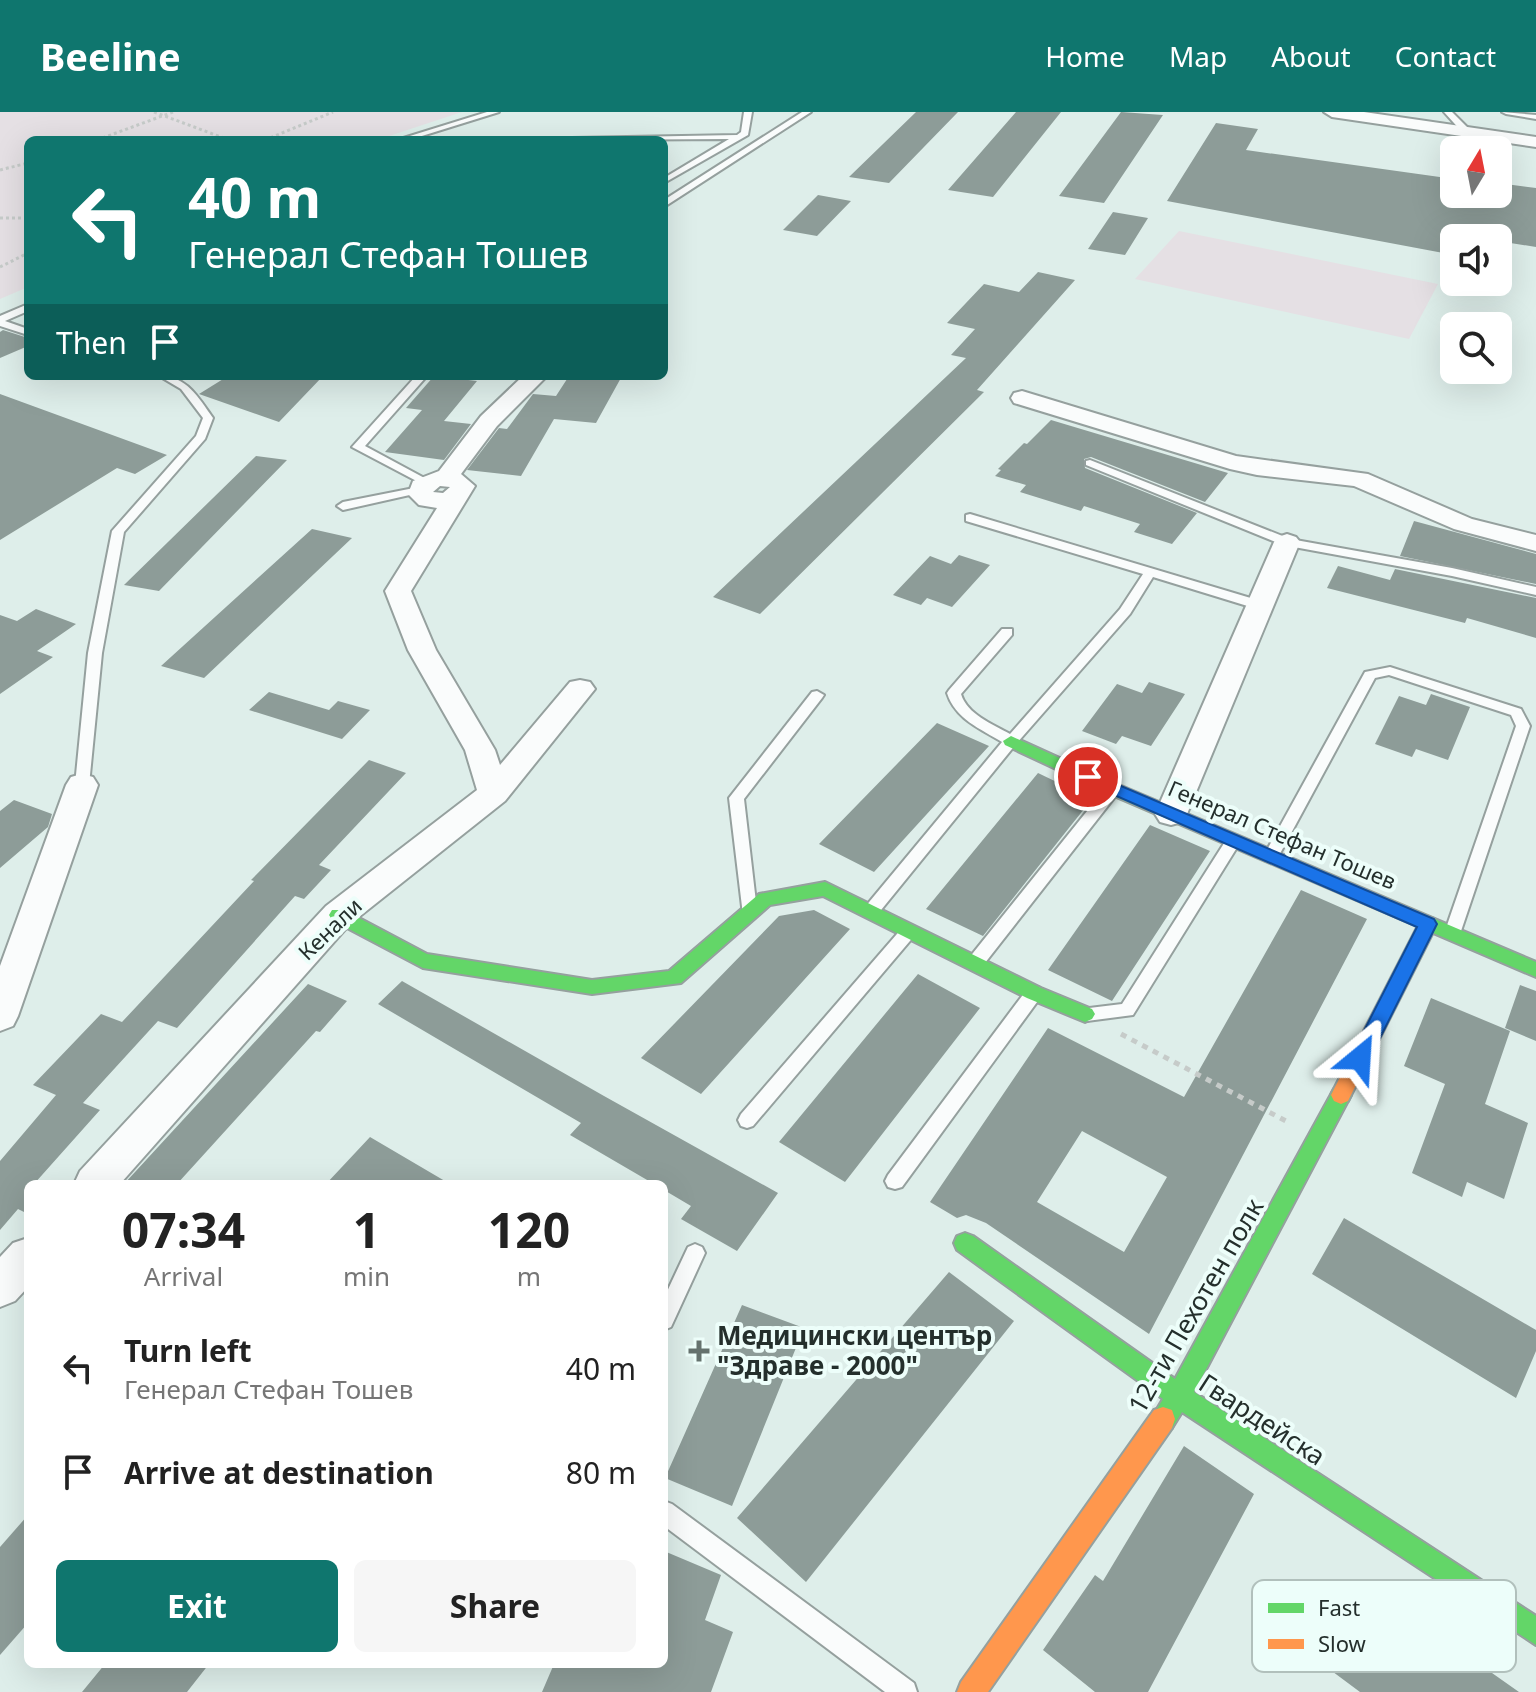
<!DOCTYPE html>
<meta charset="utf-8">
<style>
:root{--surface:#fff;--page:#f6f6f6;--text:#222;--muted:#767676;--accent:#0f766e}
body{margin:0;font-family:"Noto Sans",sans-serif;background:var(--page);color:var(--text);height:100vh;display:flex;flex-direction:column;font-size:30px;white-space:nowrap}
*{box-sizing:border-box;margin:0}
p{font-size:26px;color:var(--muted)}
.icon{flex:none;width:44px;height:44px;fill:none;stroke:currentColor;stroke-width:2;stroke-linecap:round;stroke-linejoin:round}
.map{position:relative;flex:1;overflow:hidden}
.drawer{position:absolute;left:24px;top:1068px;width:644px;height:488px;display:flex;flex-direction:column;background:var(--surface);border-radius:12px;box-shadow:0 8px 32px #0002}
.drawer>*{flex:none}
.top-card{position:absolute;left:24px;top:24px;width:644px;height:244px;border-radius:12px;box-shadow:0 8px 32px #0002;background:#0f766e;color:#fff;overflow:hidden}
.needle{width:52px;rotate:10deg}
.controls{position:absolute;left:1440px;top:24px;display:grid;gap:16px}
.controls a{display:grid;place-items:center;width:72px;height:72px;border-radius:12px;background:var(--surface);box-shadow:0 8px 32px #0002;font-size:40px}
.pin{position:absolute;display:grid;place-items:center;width:68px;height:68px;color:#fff;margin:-34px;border:4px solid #fff;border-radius:50%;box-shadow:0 2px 8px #0007}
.me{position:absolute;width:88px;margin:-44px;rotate:27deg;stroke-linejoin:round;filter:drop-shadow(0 0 6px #0008)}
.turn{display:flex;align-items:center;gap:28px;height:168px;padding:0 32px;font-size:36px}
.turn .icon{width:104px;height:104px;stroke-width:2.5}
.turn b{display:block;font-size:56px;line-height:68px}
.then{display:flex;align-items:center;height:76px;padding:0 32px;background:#0003;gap:16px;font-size:30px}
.eta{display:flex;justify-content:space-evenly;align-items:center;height:136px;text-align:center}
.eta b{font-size:48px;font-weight:700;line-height:56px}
.cta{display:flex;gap:16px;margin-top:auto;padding:16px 32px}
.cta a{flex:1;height:92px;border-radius:12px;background:var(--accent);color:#fff;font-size:32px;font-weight:700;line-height:92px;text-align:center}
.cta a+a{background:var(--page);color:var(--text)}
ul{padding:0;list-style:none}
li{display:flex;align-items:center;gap:24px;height:104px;padding:0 32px}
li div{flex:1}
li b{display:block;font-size:30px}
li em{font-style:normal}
header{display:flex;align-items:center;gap:48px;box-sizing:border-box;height:112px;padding:0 40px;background:var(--accent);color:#fff}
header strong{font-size:38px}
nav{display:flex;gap:44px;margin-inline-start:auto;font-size:28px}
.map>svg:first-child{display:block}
.green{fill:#e5e0e4}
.building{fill:#8d9c98;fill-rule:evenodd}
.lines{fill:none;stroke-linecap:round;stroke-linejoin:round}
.lane-casing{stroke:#95a09e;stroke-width:4}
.street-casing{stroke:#95a09e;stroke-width:4}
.fast-casing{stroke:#95a09e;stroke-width:4}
.slow-casing{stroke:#95a09e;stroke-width:4}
.path-far1{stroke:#c6cbc9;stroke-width:3;stroke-dasharray:3 3;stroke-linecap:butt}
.path{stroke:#c6cbc9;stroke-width:5;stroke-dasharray:6 6;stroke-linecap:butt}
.lane{fill:#fafcfc;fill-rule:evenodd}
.street{fill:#fafcfc;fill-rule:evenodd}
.fast{fill:#63d668;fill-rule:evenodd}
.slow{fill:#ff974d;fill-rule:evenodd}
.route{fill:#1a73e8;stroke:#114b97;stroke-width:2}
.poi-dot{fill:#65726e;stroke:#edfefa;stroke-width:3}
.labels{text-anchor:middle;stroke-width:8;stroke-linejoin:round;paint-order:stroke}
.street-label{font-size:22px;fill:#242f2c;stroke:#edfefa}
.near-street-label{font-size:26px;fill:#242f2c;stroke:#edfefa}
.near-poi-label{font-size:26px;font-weight:bold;fill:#242f2c;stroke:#edfefa;text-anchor:start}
.key{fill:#edfefa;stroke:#b1c0bc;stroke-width:2}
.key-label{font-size:22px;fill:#242f2c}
</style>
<header>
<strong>Beeline</strong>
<nav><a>Home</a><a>Map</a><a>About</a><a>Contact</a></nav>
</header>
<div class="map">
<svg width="1536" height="1580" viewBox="0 0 1536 1580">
<rect width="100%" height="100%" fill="#deeeea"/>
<path class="green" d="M0 0H462L377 28H28V175L0 187Z
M1179 119 1438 172 1409 227 1135 167Z"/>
<path class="building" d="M916 0H958L889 71 849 65Z
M1016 0H1061L993 85 948 78Z
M1121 0 1163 3 1104 91 1059 84Z
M1216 11 1258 17 1246 38 1454 67V82H1498V71L1536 76V135L1498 129V126L1454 121V143L1167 89Z
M818 83 851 89 817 124 783 118Z
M1113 100 1148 106 1125 143 1088 137Z
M1038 160 1075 168 977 278 984 280 760 502 713 485 966 246 951 243 975 217 947 211 984 172 1019 180Z
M3 218 28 226V234L0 246V220Z
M228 264 256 266 323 264 279 310 199 282Z
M434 264 477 269 444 309 471 312 444 348 385 340 422 298 406 296Z
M569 264H622L596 311 554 307 521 364 467 358 499 316 507 317 533 282 556 284Z
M0 282 167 343 135 362 117 356 0 428Z
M1051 308 1228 361 1205 390 1091 345 1084 347 1085 356 1197 401 1172 432 1134 420 1140 412 1084 394 1081 399 1020 380 1026 373 995 364 1001 358 998 357 1024 331 1027 332Z
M256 344 287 348 159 479 124 473Z
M1414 409 1536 442V472L1400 444Z
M312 417 352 426 204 566 161 554Z
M959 443 990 453 952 495 927 486 921 493 893 483 930 444 951 452Z
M1338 454 1390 468 1395 457 1536 486V526L1467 506 1465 511 1327 476Z
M36 497 76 512 37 539 53 545 0 582V503L17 509Z
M1149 570 1185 582 1151 634 1122 624 1116 632 1082 619 1117 572 1142 581Z
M269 580 329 598 338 589 370 598 342 627 249 598Z
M1431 582 1470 595 1448 648 1416 637 1412 645 1375 632 1399 584 1426 593Z
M937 611 989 634 874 760 819 732Z
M369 648 406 661 319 753 331 758 304 787 295 784 177 916 158 909 83 991 100 998 34 1072H28V1102L18 1097 0 1118V1049L56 983 33 973 101 902 122 910 254 769 251 768Z
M1038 661 1092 687 983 824 926 797Z
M14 688 52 702 48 715 0 756V699Z
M1150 713 1210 739 1112 889 1048 858Z
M1301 778 1367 807 1149 1222 986 1111 966 1103 957 1106 930 1090 1048 916 1184 985ZM1082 1019 1167 1065 1124 1140 1037 1090Z
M814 798 850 817 701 982 641 946 779 804Z
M918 862 980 896 845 1070 779 1030Z
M402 869 604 984 778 1081 737 1139 681 1107 691 1094 664 1078V1072H654L570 1023 581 1011 378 892Z
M308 872 347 889 320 920 316 919 177 1072H124Z
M1520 873 1536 879V929L1505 916Z
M1431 886 1510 919 1485 992 1528 1011 1504 1087 1467 1070 1462 1085 1412 1061 1445 972 1404 954Z
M370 1025 450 1072H326Z
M1344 1106 1536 1218V1239L1516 1286 1312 1162Z
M949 1160 1014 1209 806 1470 737 1406Z
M742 1193 804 1216 732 1394 665 1366Z
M1184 1334 1254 1382 1148 1580H1095L1043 1538 1095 1463 1103 1469Z
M28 1403V1511L0 1543V1435Z
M664 1439 721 1463 705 1508 733 1520 711 1580H542L554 1552H664Z
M1360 1468 1519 1580H1360L1321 1551Z
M105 1552H209L187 1580H82Z"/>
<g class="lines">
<g class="lane-casing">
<path id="lane" d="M487 0H499L409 28H397Z
M744 0H752L748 23 664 71V66L729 27 568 28 572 26 737 23 741 20Z
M802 0H811L664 95V88Z
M1444 0H1452L1469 17V21H1463Z
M1502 0 1536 3V7L1506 2Z
M28 192V199L5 209 28 217V223L0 214V204Z
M159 264C187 264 198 285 213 306L205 327 124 420 102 541 89 673 82 678 75 673 88 541 112 419 196 324 203 306 181 277Z
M416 264H427L365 334 430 369 432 371 426 374 352 335Z
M1090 348 1290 427 1452 456 1536 475V483L1452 464 1283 433 1086 353V349Z
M419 375 425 378 423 380 343 398 337 394 343 390Z
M970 402 1264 490 1265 493 1264 496H1254L1153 465 1130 502 1016 632 877 803 871 805 863 799 865 795 1002 630C981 617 955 607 947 581L949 578 1002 517H1012V523L961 582C967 602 992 612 1010 622L1120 497 1143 462 966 409V403Z
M1390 555 1521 597 1530 614 1460 822 1458 826H1446L1444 822 1516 614 1511 603 1389 563 1375 566 1276 749H1266L1263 745 1365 560Z
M817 579 824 583 822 586 744 687 757 799 749 805 743 803 729 686 812 580Z
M1113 672 1120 677 1118 681 981 856H969L967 851 969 846 1108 673Z
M1233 724 1241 729 1133 903 1087 909 1081 907 1078 902 1081 897 1122 892 1228 725Z
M909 813 915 815 917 819 915 823 753 1014 747 1016 741 1014 738 1008 741 1002 903 815Z
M1034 874 1040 876 1042 881 1040 886 902 1075 895 1077 888 1075 885 1069 888 1063 1028 876Z
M695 1132 702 1135 705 1141 671 1215 664 1218V1186L688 1135Z
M664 1389 672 1392 914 1571 917 1580H885L664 1414Z"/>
</g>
<g class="street-casing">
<path id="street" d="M1324 0H1364L1536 25V35L1332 5Z
M523 264H547L497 314 461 362 475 374 411 479 436 538 495 638 500 653 570 570 580 568 590 570 595 577 505 689 350 812 120 1072H74L80 1059 326 794 477 678 465 638 408 538 385 479 437 396 419 393 408 382 413 369 439 359 481 304ZM440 374 450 375 443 381 433 380Z
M1022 279 1236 344 1368 362 1472 407 1536 423V439L1454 417 1354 374 1257 363 1230 357 1014 291 1011 286 1014 281Z
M1287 422 1296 425 1300 430 1187 702 1182 710 1171 713 1160 710 1155 702 1274 430 1278 425Z
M82 662 93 665 98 673 18 904 13 914 0 919V854L66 673 71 665Z
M28 1126V1175L15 1189 0 1195V1145L13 1131Z"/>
</g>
<g class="fast-casing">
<path id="fast" d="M1011 624 1119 673 1536 850V865L1107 681 1005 633 1003 629Z
M825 770 1041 876 1092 897 1095 902 1092 907 1085 910 1027 886 823 784 770 793 681 871 592 882 423 856 332 808 329 803 332 798H344L427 842 592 868 669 859 759 782Z
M1341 974 1348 977 1351 983 1194 1280 1536 1504V1533L1182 1300 1172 1316 1163 1319 1154 1316 1151 1307 1163 1287 957 1138 954 1131 957 1124 965 1121 973 1124 1175 1267 1334 977Z"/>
</g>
<g class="slow-casing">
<path id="slow" d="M1428 805 1434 807 1437 812 1348 989 1341 992 1334 989 1331 983 1334 977 1419 812 1422 807Z
M1163 1295 1172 1298 1175 1307 1172 1316 988 1580H957L961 1570 1154 1298Z"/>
</g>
<path class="path-far1" d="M154 0 229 28
M97 28 173 0
M265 28 333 0
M0 58 28 51
M0 106H28
M0 155 28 141"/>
<path class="path" d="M1121 922 1286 1009"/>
<use href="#lane" class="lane"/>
<use href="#street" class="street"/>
<use href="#fast" class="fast"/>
<use href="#slow" class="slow"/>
</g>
<path class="route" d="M1088 660 1434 807 1437 812 1367 952 1360 954 1353 952 1350 946 1417 815 1082 669 1080 665 1082 661Z"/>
<path class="poi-dot" d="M695 1227h8v8h8v8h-8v8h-8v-8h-8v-8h8z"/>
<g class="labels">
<g class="street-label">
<text transform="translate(1282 723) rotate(23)" y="8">Генерал Стефан Тошев</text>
<text transform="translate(330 817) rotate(-44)" y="8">Кенали</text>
</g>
<g class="near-street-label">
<text transform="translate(1196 1194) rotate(-60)" y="9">12-ти Пехотен полк</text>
<text transform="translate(1262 1308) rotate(33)" y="9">Гвардейска</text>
</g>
<g class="near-poi-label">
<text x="717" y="1233">Медицински център<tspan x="717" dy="30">"Здраве - 2000"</tspan></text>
</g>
</g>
<rect x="1252" y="1468" width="264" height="92" rx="12" class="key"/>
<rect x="1268" y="1491" width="36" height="10" fill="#63d668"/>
<rect x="1268" y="1527" width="36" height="10" fill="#ff974d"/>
<g class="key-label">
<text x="1318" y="1504">Fast</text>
<text x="1318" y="1540">Slow</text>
</g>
</svg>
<div class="controls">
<a><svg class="needle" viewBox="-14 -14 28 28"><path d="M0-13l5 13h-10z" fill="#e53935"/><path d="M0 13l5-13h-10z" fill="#767676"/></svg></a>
<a><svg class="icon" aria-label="sound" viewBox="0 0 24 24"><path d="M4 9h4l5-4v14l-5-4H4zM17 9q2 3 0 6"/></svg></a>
<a><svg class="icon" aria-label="search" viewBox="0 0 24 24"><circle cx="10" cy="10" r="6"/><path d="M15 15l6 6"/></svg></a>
</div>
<div class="pin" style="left:1088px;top:665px;background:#d93025"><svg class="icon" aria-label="arrive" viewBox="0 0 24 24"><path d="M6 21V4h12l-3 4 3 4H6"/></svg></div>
<svg class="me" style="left:1360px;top:946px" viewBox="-20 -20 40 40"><path d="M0-17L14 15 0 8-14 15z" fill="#1a73e8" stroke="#fff" stroke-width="4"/></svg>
<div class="top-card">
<div class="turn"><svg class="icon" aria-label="left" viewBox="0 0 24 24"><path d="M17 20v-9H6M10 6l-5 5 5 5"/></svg><div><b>40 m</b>Генерал Стефан Тошев</div></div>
<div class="then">Then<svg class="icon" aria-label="arrive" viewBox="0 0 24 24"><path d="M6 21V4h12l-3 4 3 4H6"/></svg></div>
</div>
<section class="drawer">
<div class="eta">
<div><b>07:34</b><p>Arrival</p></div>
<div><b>1</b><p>min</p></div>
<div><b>120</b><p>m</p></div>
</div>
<ul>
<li><svg class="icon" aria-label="left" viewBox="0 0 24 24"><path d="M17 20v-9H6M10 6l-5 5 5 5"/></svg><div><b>Turn left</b><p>Генерал Стефан Тошев</p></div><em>40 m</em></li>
<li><svg class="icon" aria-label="arrive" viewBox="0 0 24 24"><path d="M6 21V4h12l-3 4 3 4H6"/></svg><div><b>Arrive at destination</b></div><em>80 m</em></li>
</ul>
<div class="cta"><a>Exit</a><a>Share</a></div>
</section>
</div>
